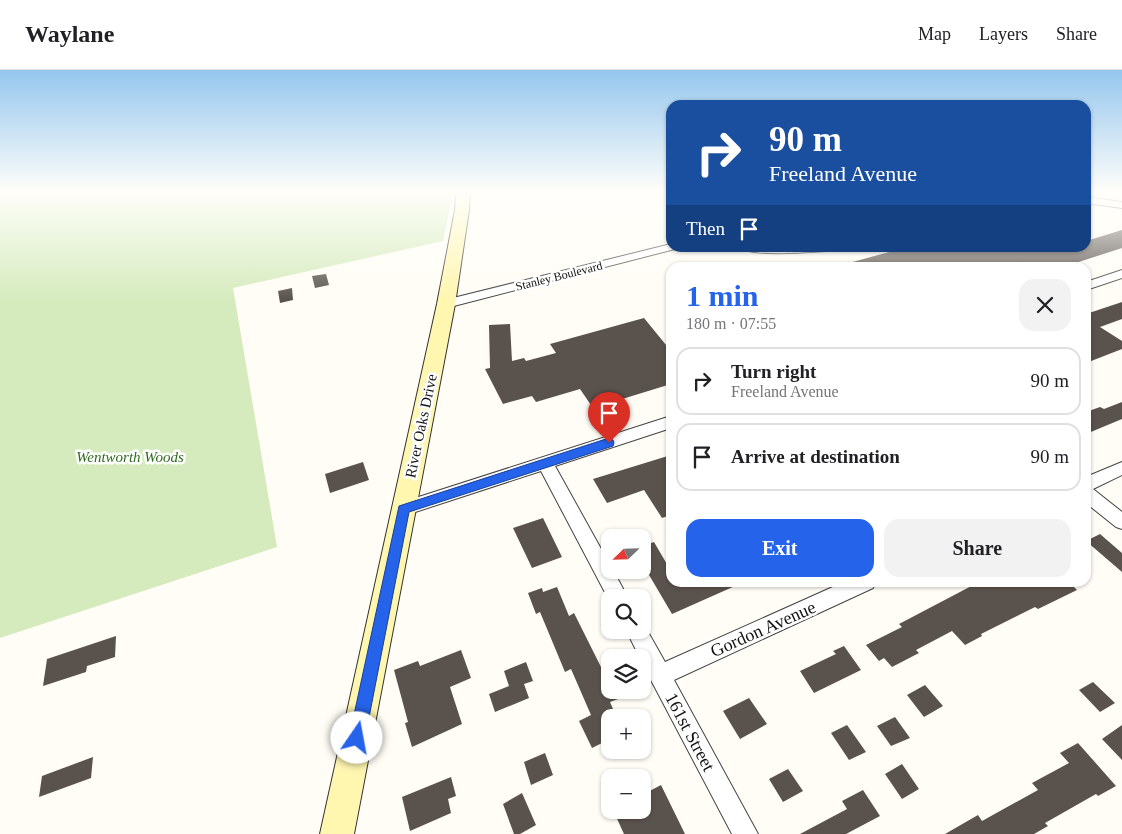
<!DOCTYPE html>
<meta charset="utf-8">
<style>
:root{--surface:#fff;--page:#f2f2f2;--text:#202124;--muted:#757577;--line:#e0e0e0;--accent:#2563eb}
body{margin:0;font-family:Georgia,serif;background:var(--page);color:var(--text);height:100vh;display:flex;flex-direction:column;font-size:19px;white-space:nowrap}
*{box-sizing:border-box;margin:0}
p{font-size:16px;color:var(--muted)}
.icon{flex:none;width:28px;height:28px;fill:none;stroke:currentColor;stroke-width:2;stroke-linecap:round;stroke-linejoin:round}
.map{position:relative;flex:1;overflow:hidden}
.side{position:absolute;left:666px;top:192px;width:425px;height:325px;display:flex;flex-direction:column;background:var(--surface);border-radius:15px;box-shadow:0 1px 4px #0004}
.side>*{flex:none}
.guide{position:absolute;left:666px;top:30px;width:425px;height:152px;border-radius:15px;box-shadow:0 1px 4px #0004;background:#1a4fa0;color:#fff;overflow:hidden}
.needle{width:32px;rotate:247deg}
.fabs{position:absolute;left:601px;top:459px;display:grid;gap:10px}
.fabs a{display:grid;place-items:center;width:50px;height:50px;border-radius:10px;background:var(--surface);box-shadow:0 1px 4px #0004;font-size:25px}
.pin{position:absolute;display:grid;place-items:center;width:42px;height:42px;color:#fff;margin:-51px -21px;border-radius:50% 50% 50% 0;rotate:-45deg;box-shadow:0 0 5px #0007}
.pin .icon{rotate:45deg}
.me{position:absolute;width:55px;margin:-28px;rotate:12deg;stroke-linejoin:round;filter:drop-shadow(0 0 4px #0008)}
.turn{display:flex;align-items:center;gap:18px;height:105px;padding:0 20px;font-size:22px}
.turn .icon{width:65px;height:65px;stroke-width:2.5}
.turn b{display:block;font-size:35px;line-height:42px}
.then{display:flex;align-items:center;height:48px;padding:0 20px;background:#0003;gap:10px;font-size:19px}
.round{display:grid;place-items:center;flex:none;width:52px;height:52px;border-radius:15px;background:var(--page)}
.summary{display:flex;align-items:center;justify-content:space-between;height:85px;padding:0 20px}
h1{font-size:30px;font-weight:800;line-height:38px;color:var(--accent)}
.primary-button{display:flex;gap:10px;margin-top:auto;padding:10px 20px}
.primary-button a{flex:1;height:58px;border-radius:15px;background:var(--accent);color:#fff;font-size:20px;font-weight:800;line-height:58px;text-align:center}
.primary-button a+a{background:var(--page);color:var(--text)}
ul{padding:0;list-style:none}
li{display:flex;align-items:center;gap:15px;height:68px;margin:0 10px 8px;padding:0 10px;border:2px solid var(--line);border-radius:15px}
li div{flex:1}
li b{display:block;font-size:19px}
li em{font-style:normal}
header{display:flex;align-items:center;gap:30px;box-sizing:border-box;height:70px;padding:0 25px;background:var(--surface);border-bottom:1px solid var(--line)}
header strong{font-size:24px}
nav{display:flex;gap:28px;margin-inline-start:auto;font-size:18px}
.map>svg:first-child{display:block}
.green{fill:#d5ebbd}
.building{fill:#5a524d}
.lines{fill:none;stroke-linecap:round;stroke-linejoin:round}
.street-casing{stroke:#444;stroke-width:2}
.secondary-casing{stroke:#333;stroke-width:2}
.street{fill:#fff;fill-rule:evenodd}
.secondary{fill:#fff6b0;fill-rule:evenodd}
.route{fill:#2563eb;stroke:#184099}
.labels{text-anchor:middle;stroke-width:5;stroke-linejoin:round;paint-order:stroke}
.far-street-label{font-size:12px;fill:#111;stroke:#fff}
.street-label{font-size:15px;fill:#111;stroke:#fff}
.park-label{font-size:15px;font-style:italic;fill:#2f6b1f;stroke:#fff}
.near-street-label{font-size:18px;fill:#111;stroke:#fff}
</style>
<header>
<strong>Waylane</strong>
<nav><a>Map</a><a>Layers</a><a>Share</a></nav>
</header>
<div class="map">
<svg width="1122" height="764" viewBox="0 0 1122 764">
<rect width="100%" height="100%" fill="#fffdf5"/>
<path class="green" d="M0 123H453L443 171 233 218 277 477 0 568Z"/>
<path class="building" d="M1122 160V178L1060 198H846L845 194 904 178H1086V171Z
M326 204 329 215 315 218 312 206Z
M292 218 293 230 280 233 278 221Z
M1122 232V249L1100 257 1122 271V279L1086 293V244Z
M644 248 671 281V314L593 338 580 319 536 332 532 326 503 334 485 299 490 298 489 255 510 254 512 291 524 288 526 291 556 283 550 274Z
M1122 332V349L1086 364V342L1100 337 1104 339Z
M671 385V445L662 448 644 420 607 433 593 409Z
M363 392 369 410 330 423 325 404Z
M543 448 562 487 532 498 513 458Z
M1100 464 1122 483V502L1086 471Z
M654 472 671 501V512H744L672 544 642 493V476Z
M979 512H1069L1077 520 1038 539 1035 537 981 564 982 566 965 575 952 561 916 580 919 583 892 597 884 588 879 591 866 575 902 557 899 554Z
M557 517 569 546 574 543 606 607 608 606 610 620H614L618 629 610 632 617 648H610V669L592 678 579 651 591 645 571 599 565 602 540 542 536 544 528 523 542 518 543 522Z
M116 566 115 587 87 596 86 602 43 616 47 589Z
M844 576 861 600 814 623 800 601 836 584 833 581Z
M461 580 471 608 450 617 462 654 412 677 405 653 408 652 394 600 418 591 420 596Z
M526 592 533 611 524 614 529 628 495 642 489 624 509 616 504 601Z
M1093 612 1115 633 1100 642 1079 620Z
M925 615 943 636 924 647 907 625Z
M749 628 767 654 740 669 723 641Z
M895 647 910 668 891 676 877 656Z
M847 655 866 682 849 690 831 663Z
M1122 655V690L1102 669Z
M1078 673 1116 716 1098 726 1096 724 1045 753 1048 756 1034 764H945L978 745 982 751 1038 720 1032 713 1069 693 1060 683Z
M545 683 553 705 531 715 524 692Z
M93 687 91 708 39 727 42 706Z
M902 694 919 719 902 729 885 704Z
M788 699 803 721 783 732 769 709Z
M451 707 456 726 448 729 451 743 410 761 402 727Z
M661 715 685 764H624L613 740H642V725Z
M863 720 880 746 846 764H800L847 739 842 731Z
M522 723 536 755 520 764H514L503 734Z"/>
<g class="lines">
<g class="street-casing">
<path id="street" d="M1086 127 1122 132V138L1086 133Z
M671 174V178H676L675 179 446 238 440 234 441 231Z
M742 178H832L826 181C811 182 751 187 742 178Z
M1122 200V208L1086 220V212Z
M671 346V358L555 396 610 495V500H613L628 528H610V532L541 401 403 446 397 444 394 439 397 434 403 432Z
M1122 392V405L1093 419 1122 442V459L1116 457 1086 433V407Z
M844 512H875L873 518 674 610 758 764H732L642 593V588H640L626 560H642L643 553 665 592Z"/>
</g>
<g class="secondary-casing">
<path id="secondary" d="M456 123H470L469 140 455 234 354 764H320L437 234 455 140Z"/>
</g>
<use href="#street" class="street"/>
<use href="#secondary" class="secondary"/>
</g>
<linearGradient id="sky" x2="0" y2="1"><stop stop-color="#95c6ee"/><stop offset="0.53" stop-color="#fffefa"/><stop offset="1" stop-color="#fffefa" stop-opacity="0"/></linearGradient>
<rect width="1122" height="230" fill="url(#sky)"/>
<path class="route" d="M609 368 613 370 614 373 613 376 409 442 365 668 363 673 357 676 351 673 349 668 399 436Z"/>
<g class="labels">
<g class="far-street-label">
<text transform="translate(559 206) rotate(-14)" y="4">Stanley Boulevard</text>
</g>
<g class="street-label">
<text transform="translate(421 356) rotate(-78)" y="5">River Oaks Drive</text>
</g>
<g class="park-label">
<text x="130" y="392">Wentworth Woods</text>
</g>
<g class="near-street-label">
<text transform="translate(763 559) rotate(-24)" y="6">Gordon Avenue</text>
<text transform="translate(690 662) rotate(62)" y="6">161st Street</text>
</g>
</g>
</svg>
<div class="fabs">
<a><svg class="needle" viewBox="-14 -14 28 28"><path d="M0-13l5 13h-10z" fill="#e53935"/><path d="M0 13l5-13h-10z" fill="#757577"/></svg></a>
<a><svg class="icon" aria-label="search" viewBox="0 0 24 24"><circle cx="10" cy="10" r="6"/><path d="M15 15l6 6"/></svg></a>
<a><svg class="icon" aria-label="layers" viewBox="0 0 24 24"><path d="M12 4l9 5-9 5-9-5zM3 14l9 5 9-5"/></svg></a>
<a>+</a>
<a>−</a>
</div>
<div class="pin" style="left:609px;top:373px;background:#d93025"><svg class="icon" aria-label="arrive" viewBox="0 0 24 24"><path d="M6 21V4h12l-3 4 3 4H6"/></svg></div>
<svg class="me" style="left:357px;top:668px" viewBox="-20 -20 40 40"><circle r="19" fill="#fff"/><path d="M0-13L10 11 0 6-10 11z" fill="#2563eb"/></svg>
<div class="guide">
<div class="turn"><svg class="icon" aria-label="right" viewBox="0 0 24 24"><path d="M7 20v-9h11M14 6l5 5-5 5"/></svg><div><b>90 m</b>Freeland Avenue</div></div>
<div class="then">Then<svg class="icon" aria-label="arrive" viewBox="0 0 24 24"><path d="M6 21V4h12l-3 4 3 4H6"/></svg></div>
</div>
<section class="side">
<div class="summary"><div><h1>1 min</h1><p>180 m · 07:55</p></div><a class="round"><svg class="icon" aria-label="close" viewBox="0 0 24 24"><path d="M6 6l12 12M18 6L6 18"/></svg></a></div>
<ul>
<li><svg class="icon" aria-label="right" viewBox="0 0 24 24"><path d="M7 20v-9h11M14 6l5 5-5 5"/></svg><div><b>Turn right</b><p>Freeland Avenue</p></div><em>90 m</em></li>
<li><svg class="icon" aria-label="arrive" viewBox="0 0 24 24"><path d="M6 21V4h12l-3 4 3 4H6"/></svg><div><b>Arrive at destination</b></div><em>90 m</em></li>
</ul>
<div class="primary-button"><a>Exit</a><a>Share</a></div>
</section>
</div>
